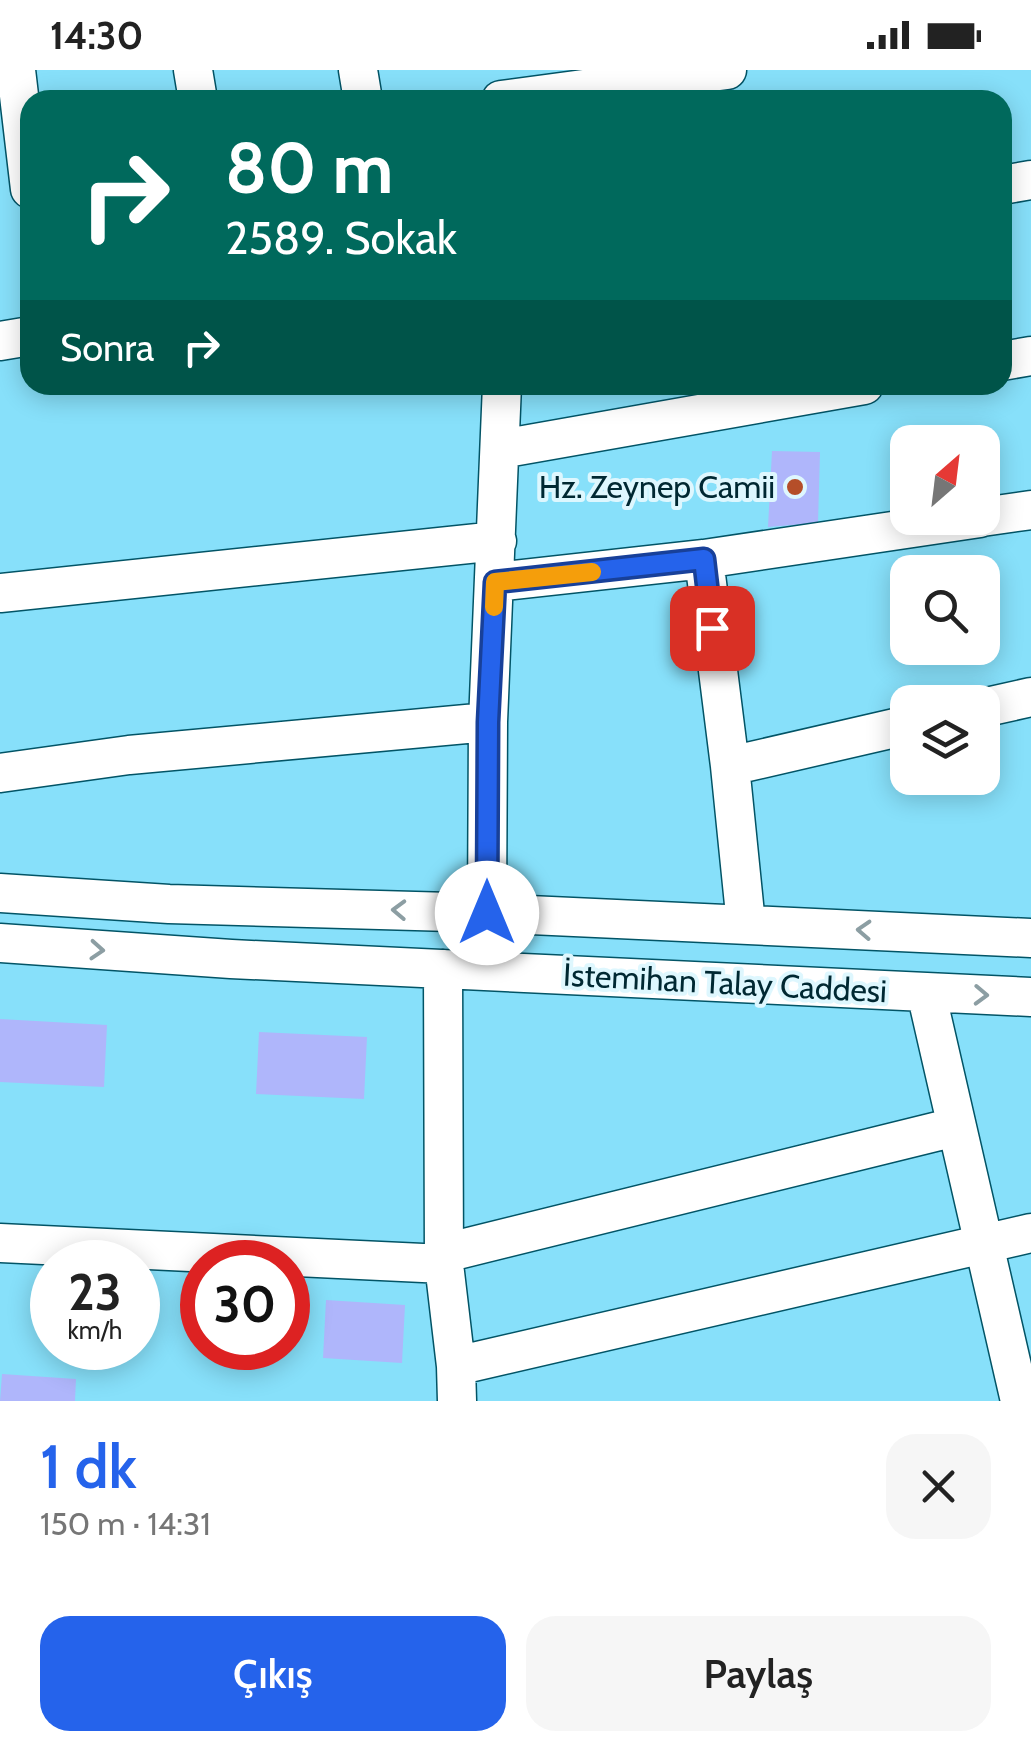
<!DOCTYPE html>
<html lang="tr">
<meta charset="utf-8">
<style>
:root{--surface:#fff;--page:#f6f6f6;--text:#222;--muted:#767676;--accent:#2563eb}
body{margin:0;font-family:Cabin,sans-serif;background:var(--page);color:var(--text);height:100vh;display:flex;flex-direction:column;font-size:38px;white-space:nowrap}
*{box-sizing:border-box;margin:0}
p{font-size:32px;color:var(--muted)}
.icon{flex:none;width:55px;height:55px;fill:none;stroke:currentColor;stroke-width:2;stroke-linecap:round;stroke-linejoin:round}
.map{position:relative;height:1331px;overflow:hidden}
.sheet{display:flex;flex-direction:column;background:var(--surface);flex:1}
.sheet>*{flex:none}
.guide{position:absolute;left:20px;top:20px;width:992px;height:305px;border-radius:30px;box-shadow:0 5px 25px #0003;background:#00695c;color:#fff;overflow:hidden}
.needle{width:65px;rotate:28deg}
.buttons{position:absolute;left:890px;top:355px;display:grid;gap:20px}
.buttons a{display:grid;place-items:center;width:110px;height:110px;border-radius:20px;background:var(--surface);box-shadow:0 5px 25px #0003;font-size:50px}
.speed{position:absolute;left:30px;top:1170px;display:flex;gap:20px;font-size:50px;font-weight:700;text-align:center}
.speed>*{display:grid;place-content:center;width:130px;height:130px;border-radius:50%;background:var(--surface);box-shadow:0 5px 25px #0003;line-height:1}
.speed small{font-size:25px;font-weight:400}
.speed .limit{border:15px solid #d22;background:#fff;color:#111}
.pin{position:absolute;display:grid;place-items:center;width:85px;height:85px;color:#fff;margin:-42px;border-radius:20px;box-shadow:0 5px 15px #0006}
.me{position:absolute;width:110px;margin:-55px;rotate:0deg;stroke-linejoin:round;filter:drop-shadow(0 0 8px #0008)}
.turn{display:flex;align-items:center;gap:35px;height:210px;padding:0 40px;font-size:45px}
.turn .icon{width:130px;height:130px;stroke-width:2.5}
.turn b{display:block;font-size:70px;line-height:85px}
.then{display:flex;align-items:center;height:95px;padding:0 40px;background:#0003;gap:20px;font-size:38px}
.round{display:grid;place-items:center;flex:none;width:105px;height:105px;border-radius:30px;background:var(--page)}
.head{display:flex;align-items:center;justify-content:space-between;height:170px;padding:0 40px}
h1{font-size:60px;font-weight:600;line-height:75px;color:var(--accent)}
.primary-button{display:flex;gap:20px;margin-top:auto;padding:20px 40px}
.primary-button a{flex:1;height:115px;border-radius:30px;background:var(--accent);color:#fff;font-size:40px;font-weight:600;line-height:115px;text-align:center}
.primary-button a+a{background:var(--page);color:var(--text)}
.status{display:flex;justify-content:space-between;align-items:center;height:70px;padding:0 50px;background:var(--surface);direction:ltr}
.status svg{height:28px;fill:currentColor}
.map>svg:first-child{display:block}
.building{fill:#afb6fb}
.lines{fill:none;stroke-linecap:round;stroke-linejoin:round}
.minor-casing{stroke:#025466;stroke-width:41}
.minor{stroke:#fff;stroke-width:38}
.oneway{stroke:#8c9ea3}
.route-casing{stroke:#184099;stroke-width:25}
.route{stroke:#2563eb;stroke-width:18}
.slow{stroke:#f59e0b;stroke-width:18}
.poi-dot{fill:#b54e29;stroke:#def7fe;stroke-width:4}
.labels{text-anchor:middle;stroke-width:8;stroke-linejoin:round;paint-order:stroke}
.poi-label{font-size:32px;fill:#002832;stroke:#def7fe;text-anchor:end}
.street-label{font-size:32px;fill:#002832;stroke:#def7fe}
</style>
<div class="status"><b>14:30</b><svg viewBox="0 0 49 12"><path d="M0 12V9h3v3zM5 12V6h3v6zM10 12V3h3v9zM15 12V0h3v12zM26 1h20v11H26zM47 4h2v5h-2z"/></svg></div>
<div class="map">
<svg width="1031" height="1331" viewBox="0 0 1031 1331">
<rect width="100%" height="100%" fill="#87e0fa"/>
<path class="building" d="M772 381 820 382 818 453 768 457Z
M0 949 107 955 104 1017 0 1012Z
M259 962 367 967 364 1029 256 1024Z
M326 1230 405 1235 402 1293 323 1288Z
M2 1304 76 1309 75 1331H0Z"/>
<g class="lines">
<g class="minor-casing">
<path id="minor" d="M16 0 30 119
M193 0 198 30
M358 0 363 30
M501 30 727 0
M1002 115 1031 110
M0 271 30 266
M1002 291 1031 286
M501 379 864 315
M982 447 1031 440
M704 489 730 696 746 854
M495 512 704 489 980 448
M0 523 497 471
M982 638 1031 627
M730 696 908 655
M0 703 129 685 488 652
M0 823 169 834 487 843 1031 868
M487 843 488 652 502 315
M0 873 231 889 1031 927
M443 899 444 1194 456 1296 457 1331
M926 922 1020 1331
M0 1173 444 1194
M445 1183 955 1057
M456 1296 1031 1163"/>
</g>
<use href="#minor" class="minor"/>
</g>
<defs><path id="oneway-chevron" d="M-2-3.5L2.5 0L-2 3.5" fill="none" stroke-width="1.6" stroke-linecap="round" stroke-linejoin="round" transform="scale(2.5)"/></defs>
<g class="oneway">
<use href="#oneway-chevron" transform="translate(399 840) rotate(-178)"/>
<use href="#oneway-chevron" transform="translate(864 860) rotate(-177)"/>
<use href="#oneway-chevron" transform="translate(97 880) rotate(4)"/>
<use href="#oneway-chevron" transform="translate(981 925) rotate(2)"/>
</g>
<g class="lines">
<g class="route-casing">
<path id="route" d="M487 843 488 652 495 512 704 489 712 558"/>
</g>
<use href="#route" class="route"/>
<path class="slow" d="M494 537 495 512 592 502"/>
</g>
<circle class="poi-dot" cx="795" cy="417" r="10"/>
<g class="labels">
<g class="poi-label">
<text x="775" y="428">Hz. Zeynep Camii</text>
</g>
<g class="street-label">
<text transform="translate(725 913) rotate(3)" y="11">İstemihan Talay Caddesi</text>
</g>
</g>
</svg>
<div class="buttons">
<a><svg class="needle" viewBox="-14 -14 28 28"><path d="M0-13l5 13h-10z" fill="#e53935"/><path d="M0 13l5-13h-10z" fill="#767676"/></svg></a>
<a><svg class="icon" aria-label="search" viewBox="0 0 24 24"><circle cx="10" cy="10" r="6"/><path d="M15 15l6 6"/></svg></a>
<a><svg class="icon" aria-label="layers" viewBox="0 0 24 24"><path d="M12 4l9 5-9 5-9-5zM3 14l9 5 9-5"/></svg></a>
</div>
<div class="speed"><div>23<small>km/h</small></div><div class="limit">30</div></div>
<div class="pin" style="left:712px;top:558px;background:#d93025"><svg class="icon" aria-label="arrive" viewBox="0 0 24 24"><path d="M6 21V4h12l-3 4 3 4H6"/></svg></div>
<svg class="me" style="left:487px;top:843px" viewBox="-20 -20 40 40"><circle r="19" fill="#fff"/><path d="M0-13L10 11 0 6-10 11z" fill="#2563eb"/></svg>
<div class="guide">
<div class="turn"><svg class="icon" aria-label="right" viewBox="0 0 24 24"><path d="M7 20v-9h11M14 6l5 5-5 5"/></svg><div><b>80 m</b>2589. Sokak</div></div>
<div class="then">Sonra<svg class="icon" aria-label="right" viewBox="0 0 24 24"><path d="M7 20v-9h11M14 6l5 5-5 5"/></svg></div>
</div>
</div>
<section class="sheet">
<div class="head"><div><h1>1 dk</h1><p>150 m · 14:31</p></div><a class="round"><svg class="icon" aria-label="close" viewBox="0 0 24 24"><path d="M6 6l12 12M18 6L6 18"/></svg></a></div>
<div class="primary-button"><a>Çıkış</a><a>Paylaş</a></div>
</section>
